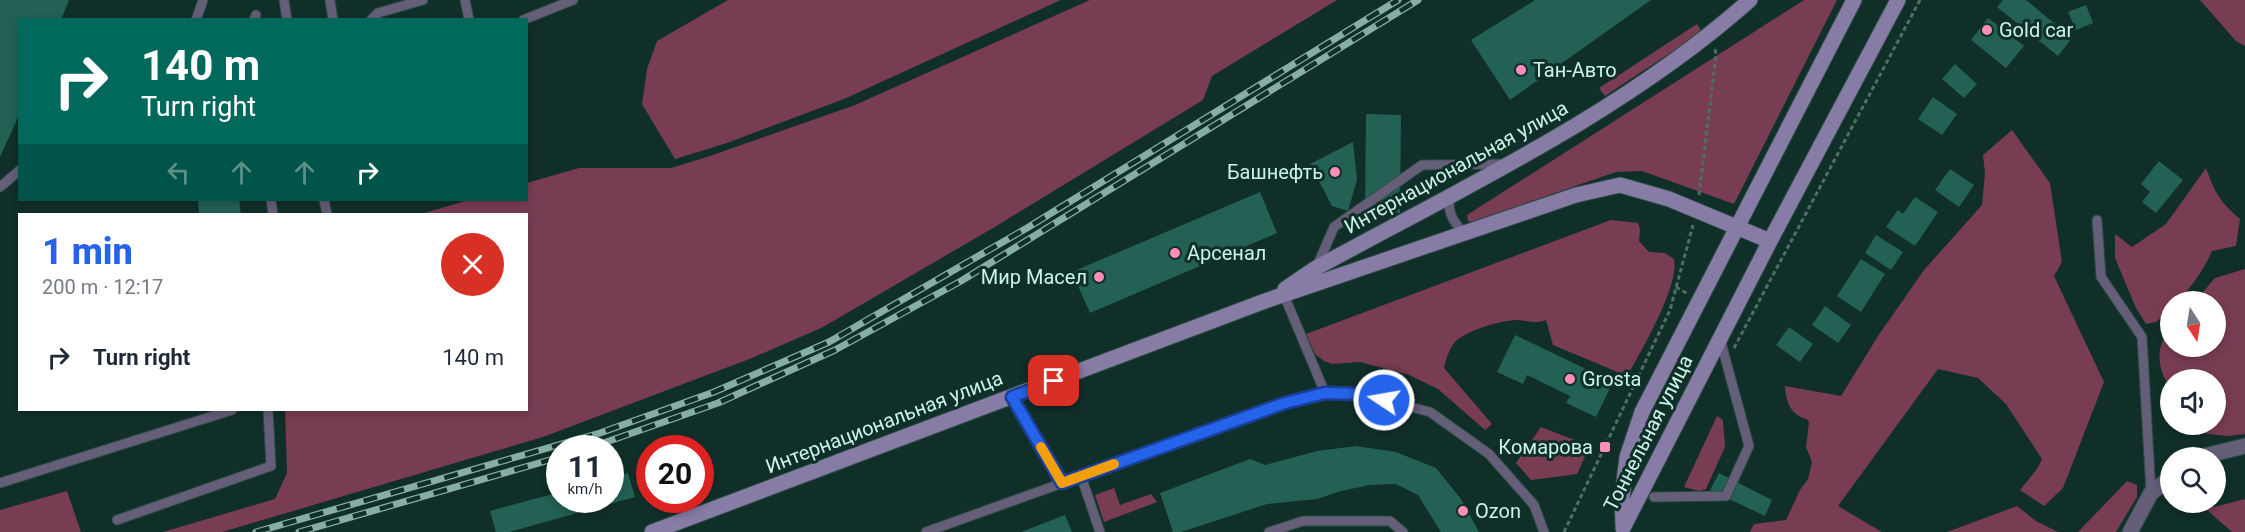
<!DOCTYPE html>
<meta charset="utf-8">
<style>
:root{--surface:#fff;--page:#f6f6f7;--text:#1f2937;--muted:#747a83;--accent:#2563eb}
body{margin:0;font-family:Roboto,sans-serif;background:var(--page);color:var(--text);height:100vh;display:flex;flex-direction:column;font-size:22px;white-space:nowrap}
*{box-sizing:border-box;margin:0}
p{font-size:20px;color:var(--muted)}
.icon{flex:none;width:33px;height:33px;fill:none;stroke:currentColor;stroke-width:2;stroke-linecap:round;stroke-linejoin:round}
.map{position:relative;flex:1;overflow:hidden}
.panel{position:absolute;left:18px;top:213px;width:510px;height:198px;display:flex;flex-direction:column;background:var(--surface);border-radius:0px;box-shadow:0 3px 9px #0003}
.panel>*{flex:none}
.hud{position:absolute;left:18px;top:18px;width:510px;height:183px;border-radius:0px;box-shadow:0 3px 9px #0003;background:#00695c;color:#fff;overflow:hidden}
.needle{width:39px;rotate:168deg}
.tools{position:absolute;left:2160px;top:291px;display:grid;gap:12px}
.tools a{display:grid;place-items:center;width:66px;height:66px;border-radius:50%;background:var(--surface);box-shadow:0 3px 9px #0003;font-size:30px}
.speed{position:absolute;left:546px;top:435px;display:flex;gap:12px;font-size:30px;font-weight:700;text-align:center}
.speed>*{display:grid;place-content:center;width:78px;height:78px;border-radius:50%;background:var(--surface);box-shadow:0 3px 9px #0003;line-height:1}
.speed small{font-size:15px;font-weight:400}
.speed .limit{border:9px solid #d22;background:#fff;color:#111}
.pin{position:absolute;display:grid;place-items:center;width:51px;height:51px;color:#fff;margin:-26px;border-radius:12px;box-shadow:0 3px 9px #0006}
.me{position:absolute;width:66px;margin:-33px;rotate:282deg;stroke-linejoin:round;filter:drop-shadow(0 0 4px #0008)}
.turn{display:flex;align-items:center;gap:21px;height:126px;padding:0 24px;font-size:27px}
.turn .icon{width:78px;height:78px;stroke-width:2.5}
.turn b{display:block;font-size:42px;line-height:51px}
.lanes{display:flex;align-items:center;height:57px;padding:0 24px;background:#0003;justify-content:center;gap:30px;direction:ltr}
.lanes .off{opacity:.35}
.round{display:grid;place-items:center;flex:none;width:63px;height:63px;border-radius:32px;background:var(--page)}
.head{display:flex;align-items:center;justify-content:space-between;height:102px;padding:0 24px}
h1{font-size:36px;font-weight:800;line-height:45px;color:var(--accent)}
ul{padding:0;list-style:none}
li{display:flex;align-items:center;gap:18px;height:84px;padding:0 24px}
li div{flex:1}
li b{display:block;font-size:22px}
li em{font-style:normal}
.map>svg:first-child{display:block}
.green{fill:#783c53}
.building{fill:#226154}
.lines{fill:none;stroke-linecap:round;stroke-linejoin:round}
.lane-casing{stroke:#2b4b44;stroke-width:11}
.street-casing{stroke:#2b4b44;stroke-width:17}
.secondary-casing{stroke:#2b4b44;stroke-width:17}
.path{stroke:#4d6f67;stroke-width:3;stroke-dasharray:4.5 3;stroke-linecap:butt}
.lane{stroke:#655e79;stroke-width:9}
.street{stroke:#655e79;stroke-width:15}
.secondary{stroke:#877ca6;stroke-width:15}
.rail-casing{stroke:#87aea4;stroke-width:7}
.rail{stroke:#112f29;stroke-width:4.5;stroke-dasharray:14;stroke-linecap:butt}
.route-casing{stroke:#184099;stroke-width:15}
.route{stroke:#2563eb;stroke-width:10}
.slow{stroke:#f59e0b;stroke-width:10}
.poi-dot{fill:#ff8eb9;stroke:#112f29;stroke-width:2}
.labels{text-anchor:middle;stroke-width:6;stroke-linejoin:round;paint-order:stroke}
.poi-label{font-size:20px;fill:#c9f4e8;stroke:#112f29;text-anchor:start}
.street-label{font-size:20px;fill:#c9f4e8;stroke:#112f29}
</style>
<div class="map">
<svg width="2245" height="532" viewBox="0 0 2245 532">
<rect width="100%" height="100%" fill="#112f29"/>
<path class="green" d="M728 0H1061L844 99 727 143 675 159 642 104 647 69 657 41Z
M1090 0H1337L1212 76 1203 100 993 228 823 327 752 358 543 437 222 532H163L275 499 287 473 285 410H526V214H421L469 200H526L527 183 579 168H671L707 157 855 105Z
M1804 0H1837L1734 204 1642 171 1616 172 1471 222 1468 221 1467 215Z
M2200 0H2245V46L2236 41Z
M1697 24 1702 32 1605 96 1599 88Z
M2012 130 2050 183 2062 262 2054 276 2104 382 2063 488 2044 506 2020 490 2037 469 2042 459 2006 404 1978 378 1938 369 1838 506 1882 532H1750L1754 524 1786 520 1800 490 1808 479 1812 462 1806 447 1809 422C1803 415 1809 421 1801 417 1788 411 1786 398 1785 386L1841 396 1878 336 1924 270 1982 205 1985 173 1983 155Z
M2206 168C2215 193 2220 202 2240 219L2236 246 2212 251C2203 271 2193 285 2178 301L2170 302V310L2156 322 2146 324 2136 308 2115 258V234L2132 247 2166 224Z
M1611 220 1638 223 1640 229 1639 241 1649 252 1665 253 1674 259C1680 285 1641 352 1627 376L1553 345 1546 320C1537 324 1528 321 1518 320 1502 320 1467 330 1455 342 1449 349 1446 359 1444 368L1492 424 1485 430 1438 389 1409 375 1360 362 1332 364 1324 361 1315 354 1306 334Z
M2245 269V434L2228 436 2207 434 2201 425 2216 424V380H2170V388C2157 368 2155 348 2170 328V346H2216V302L2195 301 2215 278Z
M1717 416 1723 420 1725 447 1706 489 1699 491 1684 487Z
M1541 427 1590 446 1577 474 1531 480 1516 463Z
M2127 481 2137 485V497L2116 532H2078Z
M1114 488 1120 505 1151 494 1157 502 1104 522 1095 495Z
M67 491 81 532H0V510Z
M2245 499V532H2232L2206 509Z
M2017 506 2036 521 2058 532H1947Z"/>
<path class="building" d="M0 0H69L61 20H20V113L0 157Z
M1535 0H1651L1510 100 1471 40Z
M2003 0H2026L2072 38 2058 56 1997 7Z
M2086 5 2093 23 2076 30 2068 12Z
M1988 18 2024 46 2006 68 1971 40Z
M1955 64 1977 84 1964 98 1942 79Z
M1933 97 1957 114 1942 135 1918 119Z
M1366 114 1401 115 1400 213H1365Z
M1353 142 1357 180 1348 211 1332 206 1310 164Z
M2159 161 2183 180 2156 213 2142 202 2150 192 2141 184Z
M1950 169 1974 185 1959 207 1935 190Z
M1260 192 1277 233 1090 313 1072 272Z
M1915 197 1938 212 1915 246 1886 227 1898 210 1903 214Z
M198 200H239L241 214H199Z
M1876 235 1903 252 1891 270 1865 253Z
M1861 259 1885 274 1861 312 1837 296Z
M1825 306 1851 325 1838 343 1812 325Z
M1789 327 1813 344 1800 362 1776 345Z
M1515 335 1613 382 1596 417 1566 403 1570 396 1527 375 1523 384 1497 372Z
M1356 446 1396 452 1436 468 1461 499 1479 532H1441L1418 495 1396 484 1370 485 1341 491 1317 499 1267 504 1181 532H1173L1160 493 1250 459 1265 465 1317 451Z
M628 473 635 497 509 532H496L490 511 560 492V500H610V478Z
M1719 473 1772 500 1765 516 1710 490Z
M1065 515 1072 532H1021Z"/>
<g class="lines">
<g class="lane-casing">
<path id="lane" d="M284 0 287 20
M330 0 333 20
M465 0 469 20
M196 20 203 0
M254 20 256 15
M371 20 378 13 423 0
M523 20 573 0
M0 187 20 170
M1450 195C1447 211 1452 222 1465 233
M271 200 273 214
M324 200 327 214
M2097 220 2101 277 2142 337 2151 493
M1317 266 1334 227 1422 165 1504 164
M1284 295 1325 393
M1012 397 1062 483
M1081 476 1100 532
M0 483 232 410
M1654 497 1726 496 1749 446 1720 339
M117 520 271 466 268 410
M926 532 1285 403 1325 393 1361 394 1430 412 1489 454 1534 505 1544 532
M1269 532 1303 521H1390L1403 532"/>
</g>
<g class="street-casing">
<path id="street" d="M2196 458 2245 446
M2130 532 2151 493 2170 478"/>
</g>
<g class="secondary-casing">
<path id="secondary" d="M1285 289 1316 268C1464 187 1623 113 1750 0
M1623 525 1622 497 1627 457 1642 412 1854 0
M1623 528 1770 241 1898 0
M652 532 1265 301 1576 195 1620 185 1669 199 1770 241"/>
</g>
<path class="path" d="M1699 195 1716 56 1715 47
M1676 287 1688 294
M1734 348 1920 0
M1564 532 1670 310 1693 225"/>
<use href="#lane" class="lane"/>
<use href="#street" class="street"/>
<use href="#secondary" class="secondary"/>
<g class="rail-casing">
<path id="rail" d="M589 448 718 403 835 350 961 281 1418 0
M256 532 600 433 714 392 829 342 1027 228 1398 0
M299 532 560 457"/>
</g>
<use href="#rail" class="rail"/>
</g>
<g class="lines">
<g class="route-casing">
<path id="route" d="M1054 381 1012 397 1062 483 1285 403 1325 393 1361 394 1384 400"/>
</g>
<use href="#route" class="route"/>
<path class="slow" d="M1041 447 1062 483 1114 464"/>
</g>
<g class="poi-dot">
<circle cx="1987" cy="30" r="6"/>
<circle cx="1521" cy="70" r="6"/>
<circle cx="1335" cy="172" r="6"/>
<circle cx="1175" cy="253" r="6"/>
<circle cx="1099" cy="277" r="6"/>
<circle cx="1570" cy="379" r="6"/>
<rect x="1599" y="441" width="12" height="12" rx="3"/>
<circle cx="1463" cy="511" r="6"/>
</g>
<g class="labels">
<g class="poi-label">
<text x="1999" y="37">Gold car</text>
<text x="1533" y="77">Тан-Авто</text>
<text x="1323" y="179" text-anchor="end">Башнефть</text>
<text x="1187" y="260">Арсенал</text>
<text x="1087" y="284" text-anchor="end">Мир Масел</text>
<text x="1582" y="386">Grosta</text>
<text x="1593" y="454" text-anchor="end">Комарова</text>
<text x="1475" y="518">Ozon</text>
</g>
<g class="street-label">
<text transform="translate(1456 167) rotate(-29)" y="7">Интернациональная улица</text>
<text transform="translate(884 422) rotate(-21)" y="7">Интернациональная улица</text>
<text transform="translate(1648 433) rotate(-63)" y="7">Тоннельная улица</text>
</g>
</g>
</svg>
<div class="tools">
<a><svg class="needle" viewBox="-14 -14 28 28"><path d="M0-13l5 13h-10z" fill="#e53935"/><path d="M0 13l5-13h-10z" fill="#747a83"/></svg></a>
<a><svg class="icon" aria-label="sound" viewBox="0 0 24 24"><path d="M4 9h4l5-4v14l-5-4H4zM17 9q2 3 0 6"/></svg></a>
<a><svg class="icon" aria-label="search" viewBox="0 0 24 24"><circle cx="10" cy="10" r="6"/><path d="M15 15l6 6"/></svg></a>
</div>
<div class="speed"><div>11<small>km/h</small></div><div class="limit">20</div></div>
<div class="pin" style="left:1054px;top:381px;background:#d93025"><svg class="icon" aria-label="arrive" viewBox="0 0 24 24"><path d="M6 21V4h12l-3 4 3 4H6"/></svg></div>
<svg class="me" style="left:1384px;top:400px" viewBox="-20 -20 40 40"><circle r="17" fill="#2563eb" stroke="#fff" stroke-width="3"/><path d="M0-11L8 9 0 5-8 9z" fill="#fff"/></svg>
<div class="hud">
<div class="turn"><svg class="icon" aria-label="right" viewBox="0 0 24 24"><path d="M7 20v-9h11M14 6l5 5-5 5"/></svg><div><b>140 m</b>Turn right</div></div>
<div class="lanes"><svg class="icon off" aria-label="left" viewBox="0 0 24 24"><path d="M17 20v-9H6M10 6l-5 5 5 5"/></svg><svg class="icon off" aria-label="ahead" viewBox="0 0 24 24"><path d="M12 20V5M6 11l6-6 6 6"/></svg><svg class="icon off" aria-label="ahead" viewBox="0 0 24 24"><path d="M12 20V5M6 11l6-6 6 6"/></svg><svg class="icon" aria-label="right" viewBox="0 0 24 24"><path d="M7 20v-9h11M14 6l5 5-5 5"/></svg></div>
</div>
<section class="panel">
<div class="head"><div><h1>1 min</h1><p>200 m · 12:17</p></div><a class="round" style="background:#d93025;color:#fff"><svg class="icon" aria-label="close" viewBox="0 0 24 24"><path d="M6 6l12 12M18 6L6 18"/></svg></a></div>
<ul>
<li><svg class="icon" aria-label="right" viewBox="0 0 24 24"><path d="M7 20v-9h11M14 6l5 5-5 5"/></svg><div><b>Turn right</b></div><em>140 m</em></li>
</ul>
</section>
</div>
